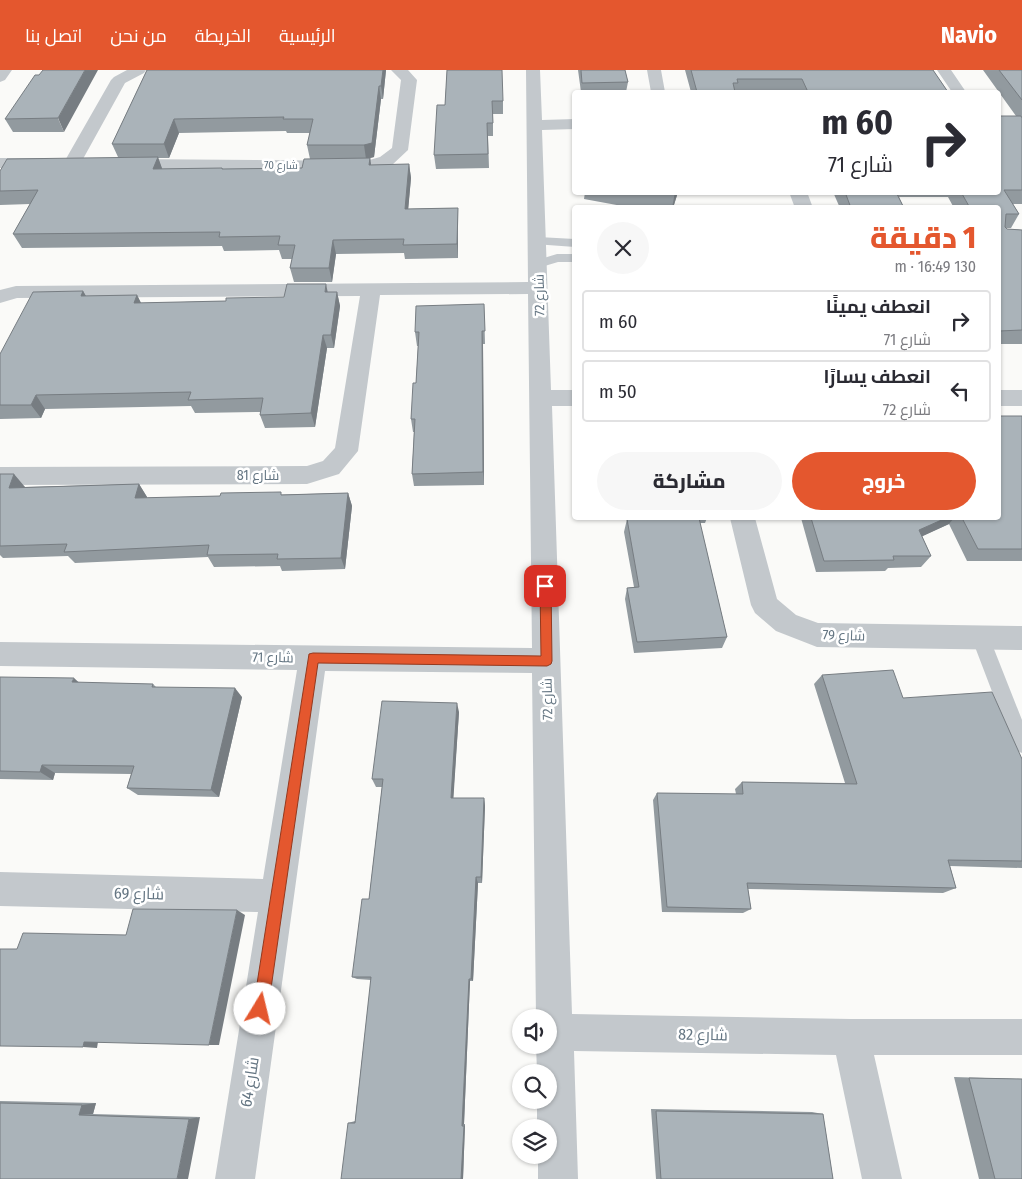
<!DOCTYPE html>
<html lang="ar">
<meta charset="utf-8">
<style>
:root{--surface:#fff;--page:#f7f7f7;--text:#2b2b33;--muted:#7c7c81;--line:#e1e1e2;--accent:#e4572e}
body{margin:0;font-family:"Fira Sans Condensed",Cairo,sans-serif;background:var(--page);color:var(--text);direction:rtl;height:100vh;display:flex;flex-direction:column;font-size:19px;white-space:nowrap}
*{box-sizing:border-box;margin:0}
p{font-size:16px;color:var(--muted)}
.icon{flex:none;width:28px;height:28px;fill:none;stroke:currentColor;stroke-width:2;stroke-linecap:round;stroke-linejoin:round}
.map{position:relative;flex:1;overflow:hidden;direction:ltr}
.panel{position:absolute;left:572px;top:135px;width:429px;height:315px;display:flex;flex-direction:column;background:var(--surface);border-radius:5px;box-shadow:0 1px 4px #0004;direction:rtl}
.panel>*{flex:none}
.top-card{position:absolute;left:572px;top:20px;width:429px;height:105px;border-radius:5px;box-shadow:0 1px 4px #0004;direction:rtl;background:#fff;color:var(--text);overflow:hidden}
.tools{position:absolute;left:512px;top:939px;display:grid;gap:10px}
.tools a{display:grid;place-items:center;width:45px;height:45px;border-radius:50%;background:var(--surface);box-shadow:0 1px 4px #0004;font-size:25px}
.pin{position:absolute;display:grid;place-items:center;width:42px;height:42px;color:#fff;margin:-21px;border-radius:10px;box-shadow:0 2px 8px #0006}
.me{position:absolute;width:55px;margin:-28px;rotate:9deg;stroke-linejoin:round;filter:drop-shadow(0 0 4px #0008)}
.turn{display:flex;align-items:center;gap:18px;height:105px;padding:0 25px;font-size:22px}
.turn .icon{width:65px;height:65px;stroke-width:2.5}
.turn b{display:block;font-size:35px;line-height:42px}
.round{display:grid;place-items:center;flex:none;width:52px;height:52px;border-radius:26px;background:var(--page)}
.overview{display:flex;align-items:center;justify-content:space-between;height:85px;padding:0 25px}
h1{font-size:30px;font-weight:800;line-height:38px;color:var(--accent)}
.primary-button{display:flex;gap:10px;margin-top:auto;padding:10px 25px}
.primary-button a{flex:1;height:58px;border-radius:30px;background:var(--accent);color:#fff;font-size:20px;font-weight:800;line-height:58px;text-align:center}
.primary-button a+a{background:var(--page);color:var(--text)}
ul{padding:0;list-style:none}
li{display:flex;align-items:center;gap:15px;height:62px;margin:0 10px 8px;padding:0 15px;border:2px solid var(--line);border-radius:5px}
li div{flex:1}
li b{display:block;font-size:19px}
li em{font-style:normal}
header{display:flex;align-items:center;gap:30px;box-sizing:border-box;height:70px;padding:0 25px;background:var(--accent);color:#fff}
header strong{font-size:24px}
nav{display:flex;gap:28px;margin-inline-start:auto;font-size:18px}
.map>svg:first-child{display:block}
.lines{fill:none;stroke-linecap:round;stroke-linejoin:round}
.lane{fill:#c3c8cc;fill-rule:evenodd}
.street{fill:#c3c8cc;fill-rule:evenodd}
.wall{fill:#929a9f;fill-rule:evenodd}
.shaded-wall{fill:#777d82}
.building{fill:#aab3b9;stroke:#777d82}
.route{fill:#e4572e;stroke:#94391e}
.labels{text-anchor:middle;stroke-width:5;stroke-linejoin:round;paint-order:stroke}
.far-street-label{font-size:11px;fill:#657683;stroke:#fff}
.street-label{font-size:14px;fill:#657683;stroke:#fff}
.near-street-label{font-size:16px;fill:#657683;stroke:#fff}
</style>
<header>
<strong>Navio</strong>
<nav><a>الرئيسية</a><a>الخريطة</a><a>من نحن</a><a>اتصل بنا</a></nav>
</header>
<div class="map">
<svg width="1022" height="1109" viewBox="0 0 1022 1109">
<rect width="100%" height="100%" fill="#fafaf8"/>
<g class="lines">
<path class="lane" d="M538 167 575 169V177L534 174 532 171 534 168Z
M557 184H575V192H558L538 198 532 194 534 191Z
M981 561 987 564 990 569 1022 650V683L1015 680 1012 674 972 569 975 564Z"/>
<path class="street" d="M0 0H12L5 10 0 12Z
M127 0H146L144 3 125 13 78 98H66L63 94 111 10 114 7Z
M391 0H408L417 10 408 80 392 95 366 101 125 99 119 98 116 94 119 90 125 89 366 91 380 87 392 78 401 10Z
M526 0H540L542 50 575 49V59L542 60 551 320H575V336H552L572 944 851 949H1022V985H874L902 1109H862L836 985 574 981 578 1109H538V1085H549V1058H537V1030H549V1002H537L536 975H549V948H536L532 603 325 601 255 1109H215L258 842 0 836V802L263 809 297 600 0 596V572L532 578 528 224 380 225 358 381 339 404 307 414 0 415V397L307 396 323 391 335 378 360 226 17 228 0 233V220L16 216 528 212Z
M647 0H661L665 22H651Z
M937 0H951L966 22H952Z
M0 88H42L48 89 51 93 48 97 42 98H0Z
M789 122H807L813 138H795Z
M999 320H1022V336H999Z
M730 448H755L777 529 796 545 818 553 1022 556V580L817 577 776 561 755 543 751 535Z"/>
</g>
<path class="wall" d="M147 0H386L383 29H381L374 87 370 88 371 95 409 94 411 108 408 139 458 138V188L405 189 404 183 336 184 332 212H294L290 198 292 189H282L279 180 224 181 222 176 22 178 13 164 30 134 0 135V121L147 88 118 87 112 74ZM286 61 287 63H310L307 75 310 89 302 98 223 99 222 98 162 99 158 88H169L179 63Z
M447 0 503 31V44H493V66H488L489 98 436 99 434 85 445 35Z
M578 0H625L628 12 626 22H581Z
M685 0H933L948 22H691Z
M983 0H1022V134H1013L1019 144 1011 158H1006L1007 159 1022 160V274H999V138H954L948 127H899L904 138H840L833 122H999L1016 46Z
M39 5 64 62H13L5 49Z
M585 122H678L673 138H633L584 129Z
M83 221 86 226 137 225 141 233 226 231 284 227 328 222H337L340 236 334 278H327L315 357 265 358 260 345 261 342 195 343 191 336 45 339 41 348 0 349V284Z
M484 234 485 274H483L484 415 414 416 412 404 414 362H413L411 349 416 313 418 276H417L415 262Z
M1022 346V491H967L949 454 922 466 931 486 921 497 888 498 885 501 816 502 801 448H999Z
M0 404 25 417 139 414 147 427V428L348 423 352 436 345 499 282 501 280 496 214 497 208 487 75 493 68 486 3 488 0 485Z
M627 448H707L705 453H700L727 567 722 578 634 583 625 529 627 518 634 517 624 462 627 449H628Z
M822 605 903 628 1022 689V798L950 796 956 818 943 823 748 819 751 839 743 843 662 842 653 730 657 723 736 724 735 719 742 712 845 713 814 614Z
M0 607 79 613 153 614 156 617 242 627 219 727 138 725 127 718 131 704 55 703 53 710 0 709Z
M459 642 453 728H484L485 736 482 813H478L473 911H470L464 1054H465L463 1109 348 1053 355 1051 371 910 357 909 352 907 369 829 382 717H376L372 709Z
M954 1007 1022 1009V1109H979Z
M0 1031 96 1033 93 1044 200 1047 0 1109Z
M651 1039 812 1042 823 1044 833 1109H656Z"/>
<path class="shaded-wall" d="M85 0H98L64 62 58 48Z
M383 0H386L383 29 381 16Z
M379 16 381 29 374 87 370 88 372 101 366 89 364 75Z
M174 49 179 63 169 88 164 74Z
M158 87 163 101 153 99Z
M409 94 411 108 407 153 405 139Z
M675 122H678L673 138H672Z
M458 138V188L457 174Z
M333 170 336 184 332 212 329 198Z
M326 214 329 228 325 222Z
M83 221 91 235 81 226Z
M337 222 340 236 334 278 331 265Z
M137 225 144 239 134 233Z
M482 261 483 274 484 415 483 402Z
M323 265 327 278 315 357 311 343Z
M36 325 45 339 41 348 31 335Z
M14 404 25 417 20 430 9 418Z
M139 414 147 427 143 441 135 428Z
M348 423 352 436 345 499 341 488Z
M946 448H954L949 454 910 472 919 460Z
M74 608 85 618 72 612Z
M235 618 242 627 219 727 211 720Z
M457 633 459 642 453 735 451 728Z
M42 695 55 703 53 710 40 702Z
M484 728 485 736 482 813 481 807Z
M476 807 478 813 473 911 471 909Z
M237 840 245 845 219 975H209Z
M469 909 470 911 464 1054 462 1056Z
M84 972H98L97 978 83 977Z
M96 1033 93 1044 79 1045 82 1035Z
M200 1047 188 1109H177L189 1049Z
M465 1054 463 1109H461L464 1056Z"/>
<path class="building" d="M43 0H85L58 48 5 49 35 5H39Z
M147 0H383L381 16H379L372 73 364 75H307L313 49H283L284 47 174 49 164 74H112Z
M447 0H502L503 31H492L493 53H487L488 84 434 85 437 35H445Z
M581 0H625L628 12 582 13Z
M691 0H933L948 22H808L802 9H737L738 13H733L735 22H697Z
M999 0H1022V30Z
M999 46H1021L1022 48V120H1004L1019 144H1006L1005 157 1007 159 1022 160V260L999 261V138H970L961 122H999Z
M158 87 153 99 222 98V99L302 98 304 89 370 88 369 95 409 94 405 139 458 138 457 174 403 175 404 169 333 170 329 198H290L295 175H278L280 166 219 167 220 162 13 164 38 120 0 121V101L7 89Z
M845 122H896L904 138H851Z
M287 214H326L325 222H337L331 265H323L311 343 260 345 263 328 188 330 191 322 36 325 31 335H0V284L33 222 83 221 81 226 137 225 134 233 226 231V228L284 227Z
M484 234 485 261H482L483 402 412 404 415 349H411L413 313H416L419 262H415L416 236Z
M999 346H1022V479H978L962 448H999Z
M0 404H14L9 418 139 414 135 428 220 426 221 423 281 422V425L348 423 341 488 277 489 278 484 207 485 209 475 64 482 67 474 0 476Z
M632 448H699L727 567 637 572 627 518 639 517 627 449H633Z
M811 448H946L919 460 931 486H893L894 490 824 491Z
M893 600 903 628 992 622 1022 689V791L948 790 956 818 747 813 751 839 667 837 657 723 743 724 742 712 857 714 822 605Z
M0 607 74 608 72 612 153 614 152 617 235 618 211 720 127 718 134 696 42 695 40 702 0 701Z
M382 631 457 633 451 728H484L481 807H476L471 909H469L462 1056H464L461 1109H341L348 1053H355L371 907H352L362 829H369L383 709H372Z
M133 839 237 840 209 975 84 972 83 977 0 976V879H17L23 863 126 865Z
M969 1008 1022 1009V1109H995Z
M0 1033 82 1035 79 1045 189 1049 177 1109H0Z
M656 1041 823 1044 833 1109H661Z"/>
<path class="route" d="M545 511 551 516 552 591 551 594 547 596 318 593 268 939 266 945 260 947 255 945 253 939 309 584 313 583 541 586 540 516Z"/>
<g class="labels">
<g class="far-street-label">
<text x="281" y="99">شارع 70</text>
</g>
<g class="street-label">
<text transform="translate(539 225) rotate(-91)" y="5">شارع 72</text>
<text x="258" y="410">شارع 81</text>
<text transform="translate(844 565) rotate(2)" y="5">شارع 79</text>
<text transform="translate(273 587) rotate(1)" y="5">شارع 71</text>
<text transform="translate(547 629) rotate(-91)" y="5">شارع 72</text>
</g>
<g class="near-street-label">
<text transform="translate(139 823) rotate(1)" y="6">شارع 69</text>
<text transform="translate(703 964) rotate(1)" y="6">شارع 82</text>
<text transform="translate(249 1012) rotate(-81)" y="6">شارع 64</text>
</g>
</g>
</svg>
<div class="tools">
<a><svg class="icon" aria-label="sound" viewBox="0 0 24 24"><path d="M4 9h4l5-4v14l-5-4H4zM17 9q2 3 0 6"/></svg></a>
<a><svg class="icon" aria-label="search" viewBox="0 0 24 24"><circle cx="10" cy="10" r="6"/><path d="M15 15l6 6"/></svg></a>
<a><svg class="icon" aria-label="layers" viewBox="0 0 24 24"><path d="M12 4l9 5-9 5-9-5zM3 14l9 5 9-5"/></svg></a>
</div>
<div class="pin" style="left:545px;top:516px;background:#d93025"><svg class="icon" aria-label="arrive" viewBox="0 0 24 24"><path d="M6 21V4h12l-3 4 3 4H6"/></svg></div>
<svg class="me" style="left:260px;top:939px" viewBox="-20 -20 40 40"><circle r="19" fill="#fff"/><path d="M0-13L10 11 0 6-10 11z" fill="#e4572e"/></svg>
<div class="top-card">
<div class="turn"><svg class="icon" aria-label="right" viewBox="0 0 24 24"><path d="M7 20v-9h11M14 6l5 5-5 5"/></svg><div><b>60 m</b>شارع 71</div></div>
</div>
<section class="panel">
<div class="overview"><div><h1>1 دقيقة</h1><p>130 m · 16:49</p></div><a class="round"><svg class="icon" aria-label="close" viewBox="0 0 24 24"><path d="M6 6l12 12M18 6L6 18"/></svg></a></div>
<ul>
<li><svg class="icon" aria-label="right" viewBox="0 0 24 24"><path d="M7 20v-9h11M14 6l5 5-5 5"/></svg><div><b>انعطف يمينًا</b><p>شارع 71</p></div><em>60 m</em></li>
<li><svg class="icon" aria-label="left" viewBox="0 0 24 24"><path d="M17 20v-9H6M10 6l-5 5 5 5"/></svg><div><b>انعطف يسارًا</b><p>شارع 72</p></div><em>50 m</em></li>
</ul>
<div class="primary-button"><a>خروج</a><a>مشاركة</a></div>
</section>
</div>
